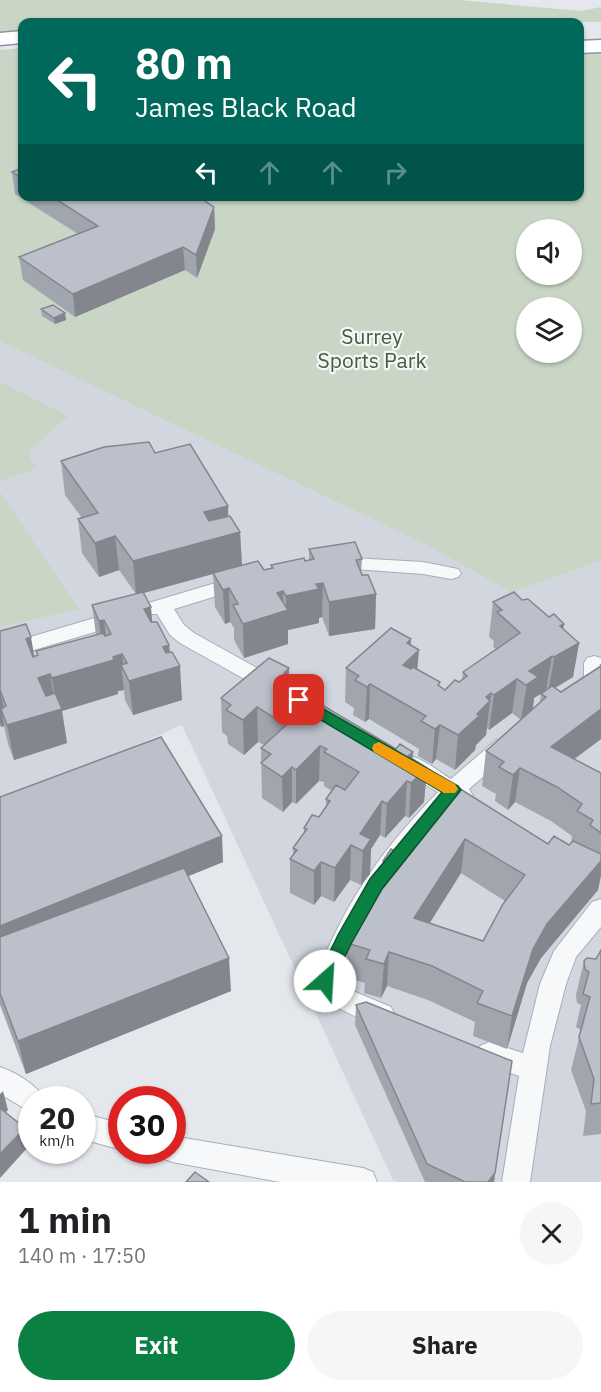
<!DOCTYPE html>
<meta charset="utf-8">
<style>
:root{--surface:#fff;--page:#f6f6f6;--text:#202124;--muted:#757577;--accent:#0b8043}
body{margin:0;font-family:"IBM Plex Sans",sans-serif;background:var(--page);color:var(--text);height:100vh;display:flex;flex-direction:column;font-size:22px;white-space:nowrap}
*{box-sizing:border-box;margin:0}
p{font-size:20px;color:var(--muted)}
.icon{flex:none;width:33px;height:33px;fill:none;stroke:currentColor;stroke-width:2;stroke-linecap:round;stroke-linejoin:round}
.map{position:relative;height:1182px;overflow:hidden}
.sheet{display:flex;flex-direction:column;background:var(--surface);flex:1}
.sheet>*{flex:none}
.hud{position:absolute;left:18px;top:18px;width:566px;height:183px;border-radius:12px;box-shadow:0 2px 4px #0004;background:#00695c;color:#fff;overflow:hidden}
.tools{position:absolute;left:516px;top:219px;display:grid;gap:12px}
.tools a{display:grid;place-items:center;width:66px;height:66px;border-radius:50%;background:var(--surface);box-shadow:0 2px 4px #0004;font-size:30px}
.speed{position:absolute;left:18px;top:1086px;display:flex;gap:12px;font-size:30px;font-weight:700;text-align:center}
.speed>*{display:grid;place-content:center;width:78px;height:78px;border-radius:50%;background:var(--surface);box-shadow:0 2px 4px #0004;line-height:1}
.speed small{font-size:15px;font-weight:400}
.speed .limit{border:9px solid #d22;background:#fff;color:#111}
.pin{position:absolute;display:grid;place-items:center;width:51px;height:51px;color:#fff;margin:-26px;border-radius:12px;box-shadow:0 3px 9px #0006}
.me{position:absolute;width:66px;margin:-33px;rotate:26deg;stroke-linejoin:round;filter:drop-shadow(0 0 4px #0008)}
.turn{display:flex;align-items:center;gap:21px;height:126px;padding:0 18px;font-size:27px}
.turn .icon{width:78px;height:78px;stroke-width:2.5}
.turn b{display:block;font-size:42px;line-height:51px}
.lanes{display:flex;align-items:center;height:57px;padding:0 18px;background:#0003;justify-content:center;gap:30px;direction:ltr}
.lanes .off{opacity:.35}
.round{display:grid;place-items:center;flex:none;width:63px;height:63px;border-radius:32px;background:var(--page)}
.headline{display:flex;align-items:center;justify-content:space-between;height:102px;padding:0 18px}
h1{font-size:36px;font-weight:700;line-height:45px}
.button{display:flex;gap:12px;margin-top:auto;padding:12px 18px}
.button a{flex:1;height:69px;border-radius:36px;background:var(--accent);color:#fff;font-size:24px;font-weight:700;line-height:69px;text-align:center}
.button a+a{background:var(--page);color:var(--text)}
.map>svg:first-child{display:block}
.built{fill:#d2d6de;fill-rule:evenodd}
.green{fill:#c9d6c5;fill-rule:evenodd}
.lines{fill:none;stroke-linecap:round;stroke-linejoin:round}
.minor-casing{stroke:#a9aeb7;stroke-width:2}
.trunk-casing{stroke:#8b94a3;stroke-width:3}
.minor{fill:#f7f8fa;fill-rule:evenodd}
.trunk{fill:#fff;fill-rule:evenodd}
.wall{fill:#a1a5ae;fill-rule:evenodd}
.shaded-wall{fill:#83868d}
.building{fill:#bbc0ca;stroke:#83868d;stroke-width:1.5;fill-rule:evenodd}
.route{fill:#0b8043;stroke:#07532c;stroke-width:1.5}
.slow{fill:#f59e0b}
.labels{text-anchor:middle;stroke-width:4.5;stroke-linejoin:round;paint-order:stroke}
.park-label{font-size:21px;fill:#3f6138;stroke:#f4f6f9}
</style>
<div class="map">
<svg width="601" height="1182" viewBox="0 0 601 1182">
<rect width="100%" height="100%" fill="#e4e7ec"/>
<path class="built" d="M0 52 22 196H579L601 54V1182H398L393 1180 182 725 0 805ZM526 230H572V274H526ZM526 308H572V352H526Z"/>
<path class="green" d="M0 0H459L581 11 601 7V22H22V31L0 32Z
M22 48V196H579V53L601 51V560L512 592 425 544 0 341V50ZM526 230H572V274H526ZM526 308H572V352H526Z
M0 382 68 416 30 450V459L37 466 30 471 0 481Z
M0 492 79 609 0 627Z"/>
<g class="lines">
<g class="minor-casing">
<path id="minor" d="M335 557 423 562 458 569 461 573 458 577 451 579 423 574 328 567 325 563 328 559Z
M239 576 246 577 249 582 246 587 174 609 184 625 194 633 280 681 283 686 280 691 273 693 266 691 180 643 170 635 157 614H145L142 609 145 604Z
M118 611 125 613 128 618 125 623 0 660V646Z
M594 656 601 658V687C592 693 585 699 574 695L571 690 574 685 584 678V663L587 658Z
M504 738 512 740 515 746 512 752 469 789 473 796 470 802 462 805 456 803 413 852 384 890 363 926 339 977 353 991 391 1007 395 1015 391 1023 382 1026C356 1017 325 1007 312 980L316 972C330 945 342 916 359 890 381 854 409 822 438 792L397 768 394 762 397 756C415 751 436 770 451 779L496 740Z
M601 899V927L576 957 566 984 550 1046 530 1182H502L519 1076 480 1062 476 1054 480 1046 489 1042 523 1053 540 984 554 951 592 902Z
M0 1067C15 1072 38 1085 45 1100H32V1113L0 1094Z
M82 1113 122 1124V1150L82 1139Z
M172 1136 363 1168 373 1172 377 1182H280L172 1162 162 1158 159 1150H172Z"/>
</g>
<g class="trunk-casing">
<path id="trunk" d="M22 31V43L0 45V33Z
M601 40V52L579 53V41Z"/>
</g>
<use href="#minor" class="minor"/>
<use href="#trunk" class="trunk"/>
</g>
<path class="wall" d="M22 168V196H197L214 207 215 229 197 278 185 270 75 317 23 280 19 257 78 234 15 194 12 172Z
M41 309 65 313 66 320 55 324 42 316Z
M155 453 228 506V516L240 532 242 565 264 570 271 569V565L309 560V549L362 559 361 573 362 575 376 594 375 629 329 636 322 617 319 618V623L288 630V644L244 658 234 640V628L230 622 225 624 215 607 213 574 144 593 152 622 169 645 170 652 182 700 133 715 125 700 124 690 118 691V694L62 711 67 743 14 760 8 744 4 726 1 727 0 724V631L35 656H37L36 651 96 635 92 605 136 594 119 570 99 577 82 553 78 519 82 518 65 495 61 461Z
M522 600 549 617 564 624 563 629 579 643 573 677 555 688 561 692 599 668 600 664H601V739L574 759 601 773V875L598 890 541 958 527 983 507 1049 473 1036 475 1022 428 1000 387 986 381 998 364 993 365 983 346 977 347 943 382 883 383 861 401 854 454 785 548 844 569 845 571 844 572 836 551 821 515 802 508 810 495 801 496 794 482 786 486 751 521 720 512 713 489 730 487 728 486 735 476 745 475 750 455 770 436 759 432 764 418 756 419 749 369 719 365 722 353 715 354 708 345 702 346 668 411 639 410 645 417 670 445 690 462 680 463 672 496 649 493 647 494 641 489 637 493 602ZM543 693 541 694 540 703 533 710 534 698ZM461 873 505 901 483 941 430 923Z
M289 685 396 749 413 752 412 759 427 768 424 802 409 818 405 816 385 838 380 835 371 849 370 874 361 885 350 880 334 902 321 896 314 905 290 893V859L293 855V848L304 833V828L319 817 326 807V799L332 791 324 786V782L319 781 296 804 292 802 283 812 262 798 261 748 264 745 258 742 244 755 228 744 227 736 222 732 221 698Z
M0 797 223 862 188 876 231 991 26 1074 0 1005Z
M601 950V1134L583 1136 586 1111 571 1070 581 1030 576 1027 581 1005 577 1003 576 995 584 961 596 959Z
M356 1005 512 1061 494 1182H425L355 1025Z"/>
<path class="shaded-wall" d="M214 207 215 229 197 278 196 255Z
M183 247 185 270 75 317 73 294Z
M65 313 66 320 55 324 54 318Z
M228 506 229 535 240 532 242 566 136 595 133 561 204 512Z
M115 536 119 570 99 577 95 543Z
M323 583 322 617 319 618V623L288 630V644L244 658 243 624 277 593 283 591V611L286 610V596L316 584Z
M229 588 230 622 225 624 223 590Z
M376 594 375 629 329 636V602Z
M151 607 154 642 144 609Z
M104 620 108 654 103 656 99 621Z
M564 624 559 654 579 643 573 677 548 692 560 626Z
M31 637 37 672 26 639Z
M411 639 409 660 419 650 416 685 403 665 407 643Z
M169 645 171 668 180 666 182 700 133 715 129 681 163 647Z
M122 654 124 670 121 665 124 690 118 691V694L62 711 67 743 14 760 7 725 57 710 52 678Z
M552 656 546 690 534 698 532 712 521 720 529 671Z
M289 668V711L283 682 284 673Z
M50 674 56 709 44 712 38 678Z
M517 679 512 713 489 730 494 695Z
M370 684 369 719 365 722 367 687Z
M0 690 7 725 1 709 4 726 1 727 0 721Z
M491 693 486 735 476 745 475 750 455 770 458 735 477 714 486 697Z
M257 707 258 742 244 755 243 720Z
M601 709V739L545 781 551 747Z
M440 725 436 759 432 764 435 729Z
M320 746 319 781 296 804V770Z
M413 752 410 783 407 781 405 816 385 838 387 804 408 756Z
M292 767V802L283 812 282 777Z
M427 768 424 802 409 818 411 783Z
M520 768 515 802 508 810 513 775Z
M382 801 380 835 371 849 370 874 361 885 363 851 360 834Z
M222 836 223 862 0 953V926Z
M465 839 461 873 411 952 414 918Z
M351 845 350 880 334 902 335 868Z
M601 861V875L598 890 541 958 527 983 507 1049 512 1016 533 949 547 924Z
M321 862V896L314 905V871Z
M389 952 387 986 381 998 384 964Z
M229 958 231 991 26 1074 18 1041Z
M3 1091 8 1110 0 1118V1094Z
M25 1128 29 1146 0 1178V1154Z
M495 1173 494 1182H488Z"/>
<path class="building" d="M22 168V178L12 172Z
M51 196H197L214 207 196 255 183 247 73 294 19 257 98 226Z
M53 305 65 313 54 318 41 309Z
M149 442 155 453 190 444 228 506 204 512 209 521 230 516 240 532 133 561 115 536 95 543 78 519 98 513 61 461 104 447Z
M355 542 362 559 356 560 362 575H368L376 594 329 602 323 583 316 584 319 589 286 596 283 591 277 593 288 610 243 624 233 605 238 604 229 588 223 590 213 573 258 561 264 570 273 568 271 565 304 558 305 561 314 559 309 549Z
M143 592 151 607 144 609 151 622H157L169 645 163 647 166 653 172 652 180 666 129 681 121 665 127 663 122 654 113 657 114 660 52 678 50 674 38 678 46 696 55 693 62 709 7 725 1 709 6 706 0 690V631L26 624 31 637 26 639 33 657 38 655 36 651 103 633 105 636 111 634 104 620 99 621 92 605Z
M514 592 522 600 528 599 549 617 554 614 564 624 560 626 579 643 554 657 552 656 529 671 538 677 526 685 517 679 494 695 491 693 486 697 490 701 477 714 479 716 458 735 440 725 435 729 421 721 426 716 370 684 367 687 355 680 359 676 346 668 391 628 411 639 407 643 419 650 403 665 411 669 413 667 440 682 438 685 445 690 455 680 459 682 467 676 463 672 520 633 497 612 502 610 493 602Z
M269 658 289 668 284 673 289 676 283 682 396 749 400 744 413 752 408 756 427 768 411 783 407 781 387 804 382 801 360 834 371 839 363 851 351 845 335 868 321 862 314 871 290 859 297 850 293 848 307 829 304 828 312 815 319 817 330 801 326 799 336 785 345 790 359 772 324 752 327 749 320 746 296 770 292 767 282 777 261 763 271 754 261 748 286 725 257 707 243 720 226 710 231 705 221 698Z
M601 666V709L551 747 601 773V833L590 825 593 820 577 811 582 804 557 787 520 768 513 775 499 767 504 762 486 751 546 697 541 694 552 686 561 692Z
M161 737 222 836 0 926V797Z
M454 785 548 844 554 836 569 845 573 841 601 854V861L547 924 533 949 512 1016 477 1003 483 991 432 966 389 952 384 964 366 959 370 950 347 943 361 915 393 866 383 861 391 849 401 854ZM465 839 525 875 503 904 483 941 414 918Z
M184 868 229 958 18 1041 0 993V937Z
M601 950V1103L591 1104 594 1079 579 1037 590 997 583 994 589 972 585 969 584 961 587 958 596 959Z
M366 1002 512 1061 495 1173 488 1182H465L427 1164 356 1005Z
M0 1108 25 1128 0 1154Z
M195 1172 209 1182H186Z"/>
<path class="route" d="M299 695 458 786 461 790 382 889 351 944 331 986 325 988 319 986 316 981 338 935 370 879 442 792 294 704 291 700Z"/>
<path class="slow" d="M379 742 455 784 458 789 455 793H444L374 752 372 748 374 744Z"/>
<g class="labels">
<g class="park-label">
<text x="372" y="344">Surrey<tspan x="372" dy="24">Sports Park</tspan></text>
</g>
</g>
</svg>
<div class="tools">
<a><svg class="icon" aria-label="sound" viewBox="0 0 24 24"><path d="M4 9h4l5-4v14l-5-4H4zM17 9q2 3 0 6"/></svg></a>
<a><svg class="icon" aria-label="layers" viewBox="0 0 24 24"><path d="M12 4l9 5-9 5-9-5zM3 14l9 5 9-5"/></svg></a>
</div>
<div class="speed"><div>20<small>km/h</small></div><div class="limit">30</div></div>
<div class="pin" style="left:299px;top:700px;background:#d93025"><svg class="icon" aria-label="arrive" viewBox="0 0 24 24"><path d="M6 21V4h12l-3 4 3 4H6"/></svg></div>
<svg class="me" style="left:325px;top:981px" viewBox="-20 -20 40 40"><circle r="19" fill="#fff"/><path d="M0-13L10 11 0 6-10 11z" fill="#0b8043"/></svg>
<div class="hud">
<div class="turn"><svg class="icon" aria-label="left" viewBox="0 0 24 24"><path d="M17 20v-9H6M10 6l-5 5 5 5"/></svg><div><b>80 m</b>James Black Road</div></div>
<div class="lanes"><svg class="icon" aria-label="left" viewBox="0 0 24 24"><path d="M17 20v-9H6M10 6l-5 5 5 5"/></svg><svg class="icon off" aria-label="ahead" viewBox="0 0 24 24"><path d="M12 20V5M6 11l6-6 6 6"/></svg><svg class="icon off" aria-label="ahead" viewBox="0 0 24 24"><path d="M12 20V5M6 11l6-6 6 6"/></svg><svg class="icon off" aria-label="right" viewBox="0 0 24 24"><path d="M7 20v-9h11M14 6l5 5-5 5"/></svg></div>
</div>
</div>
<section class="sheet">
<div class="headline"><div><h1>1 min</h1><p>140 m · 17:50</p></div><a class="round"><svg class="icon" aria-label="close" viewBox="0 0 24 24"><path d="M6 6l12 12M18 6L6 18"/></svg></a></div>
<div class="button"><a>Exit</a><a>Share</a></div>
</section>
